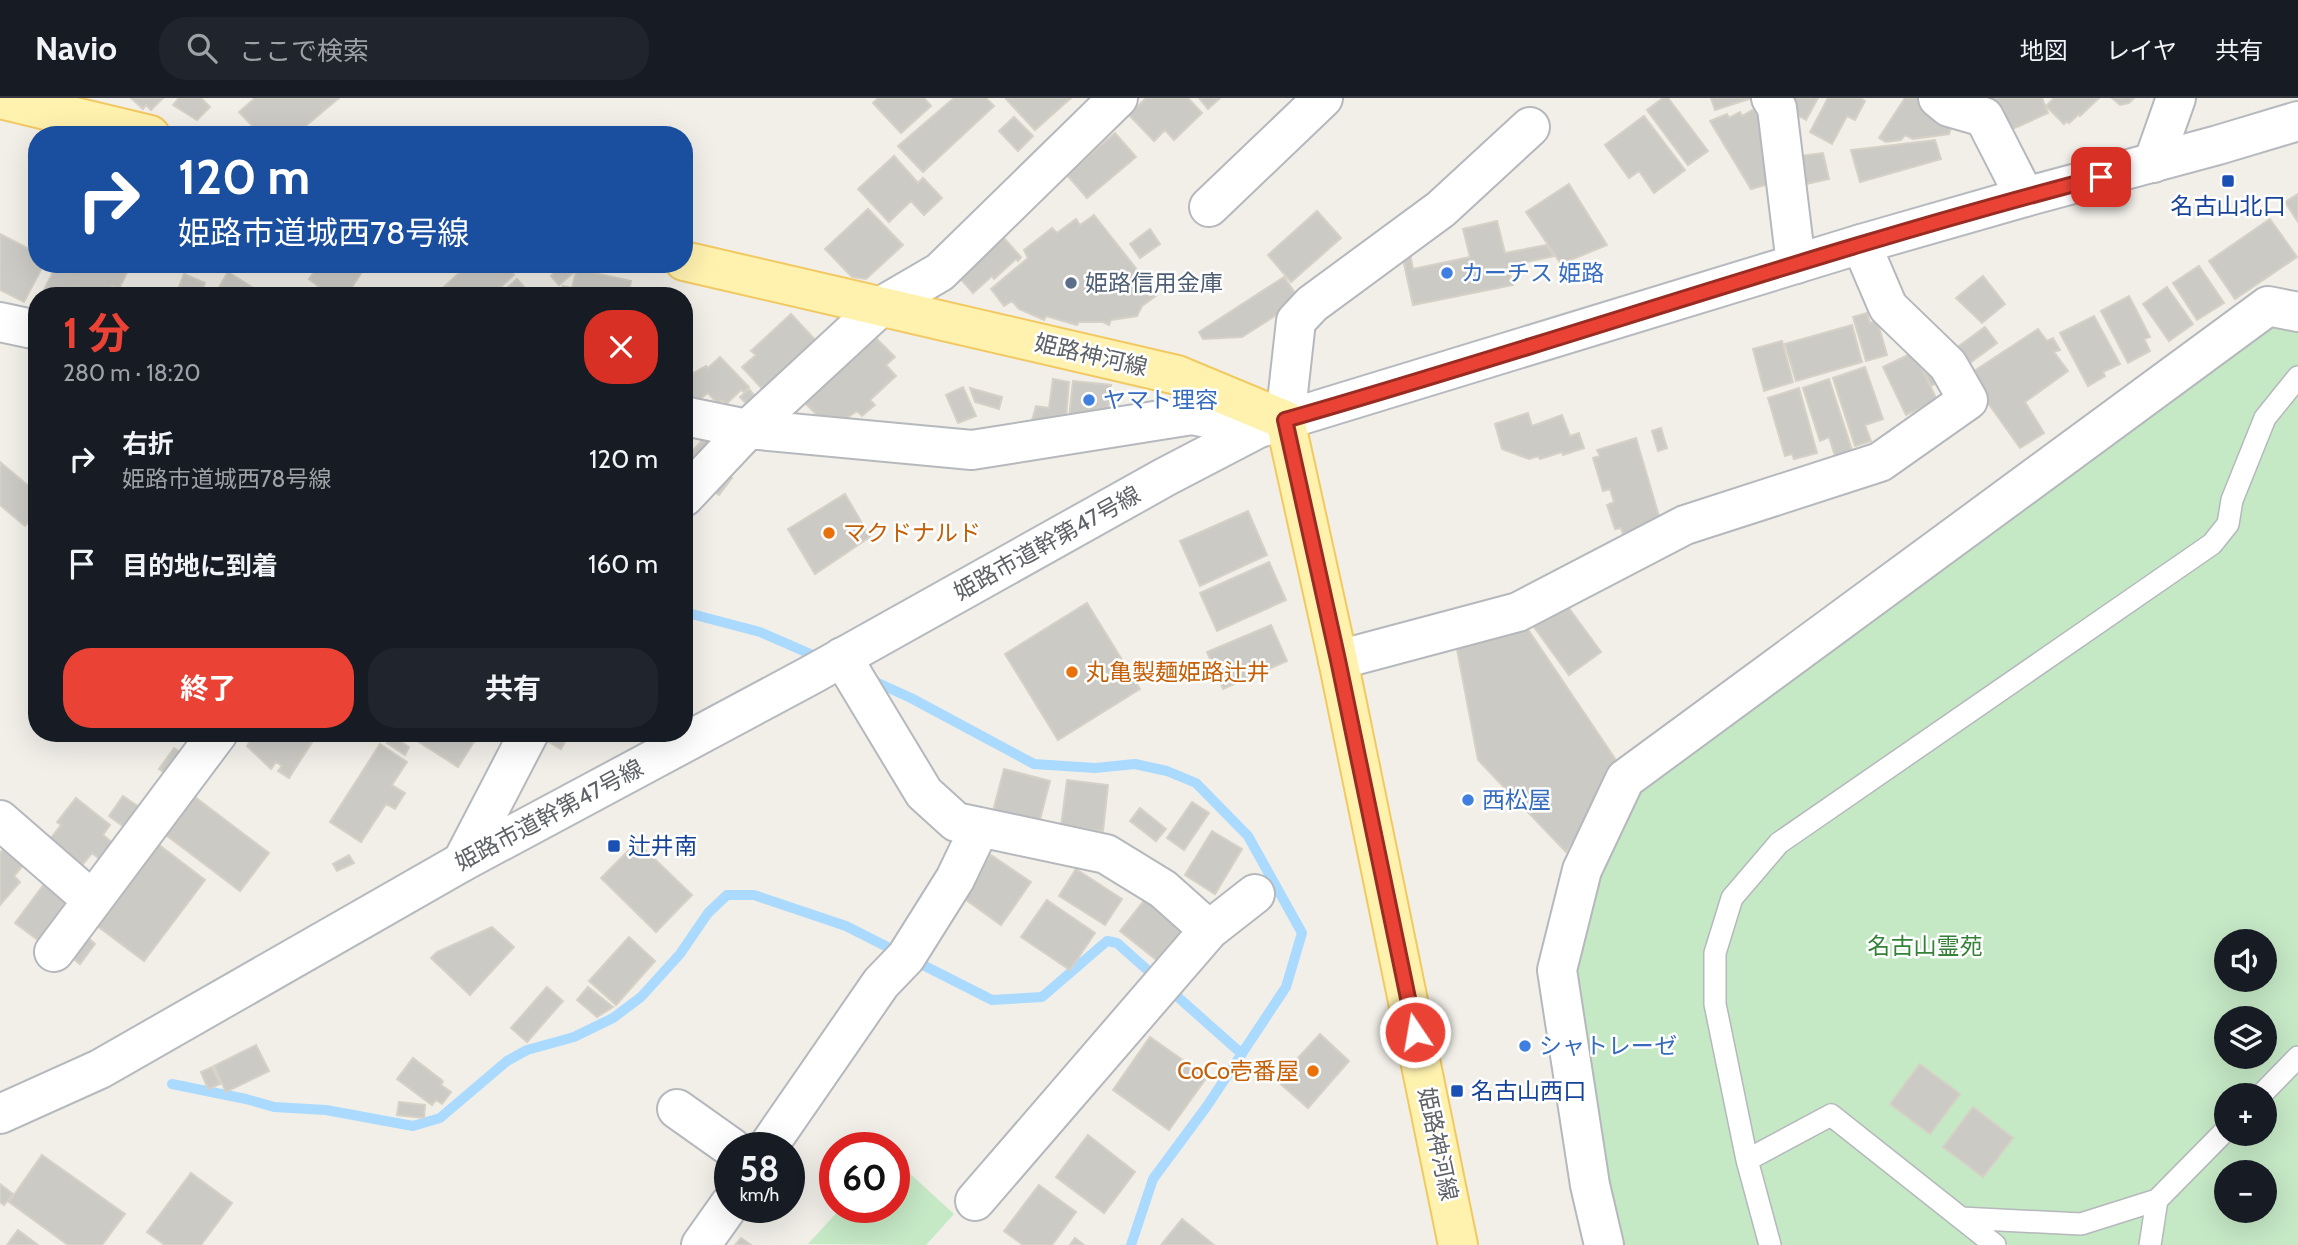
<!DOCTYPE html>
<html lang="ja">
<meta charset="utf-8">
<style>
:root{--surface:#171b24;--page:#20242c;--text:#f1f3f6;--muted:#9ea1a6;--line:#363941;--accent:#ea4335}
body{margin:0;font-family:Cabin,"Noto Sans JP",sans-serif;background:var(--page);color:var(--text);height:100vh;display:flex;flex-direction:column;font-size:26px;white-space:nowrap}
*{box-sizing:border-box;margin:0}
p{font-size:23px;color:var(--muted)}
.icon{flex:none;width:38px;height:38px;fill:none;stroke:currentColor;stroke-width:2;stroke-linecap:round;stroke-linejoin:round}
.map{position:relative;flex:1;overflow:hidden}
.details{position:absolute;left:28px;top:189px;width:665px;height:455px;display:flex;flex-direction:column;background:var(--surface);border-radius:28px;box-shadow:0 7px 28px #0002}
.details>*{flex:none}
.hud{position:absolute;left:28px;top:28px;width:665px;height:147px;border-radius:28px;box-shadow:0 7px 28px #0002;background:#1a4fa0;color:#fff;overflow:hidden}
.controls{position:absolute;left:2214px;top:831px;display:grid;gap:14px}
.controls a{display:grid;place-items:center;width:63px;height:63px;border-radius:50%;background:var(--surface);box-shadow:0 7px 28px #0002;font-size:35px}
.speed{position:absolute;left:714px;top:1034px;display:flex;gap:14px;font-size:35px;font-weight:700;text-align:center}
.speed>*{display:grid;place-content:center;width:91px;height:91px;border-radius:50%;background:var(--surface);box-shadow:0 7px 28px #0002;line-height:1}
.speed small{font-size:18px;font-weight:400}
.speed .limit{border:10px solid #d22;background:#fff;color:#111}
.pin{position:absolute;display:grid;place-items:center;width:60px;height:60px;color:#fff;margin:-30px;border-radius:14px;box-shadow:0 4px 10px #0006}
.me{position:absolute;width:77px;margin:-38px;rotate:348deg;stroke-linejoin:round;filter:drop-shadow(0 0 5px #0008)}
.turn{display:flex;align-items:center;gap:24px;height:147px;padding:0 35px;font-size:32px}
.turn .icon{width:91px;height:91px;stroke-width:2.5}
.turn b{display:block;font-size:49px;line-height:60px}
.round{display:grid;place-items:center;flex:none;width:74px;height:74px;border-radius:28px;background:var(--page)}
.overview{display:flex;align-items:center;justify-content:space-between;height:119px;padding:0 35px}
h1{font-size:42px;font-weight:700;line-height:52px;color:var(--accent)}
.action{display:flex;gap:14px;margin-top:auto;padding:14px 35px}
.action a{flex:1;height:80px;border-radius:28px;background:var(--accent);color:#fff;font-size:28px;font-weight:700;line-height:80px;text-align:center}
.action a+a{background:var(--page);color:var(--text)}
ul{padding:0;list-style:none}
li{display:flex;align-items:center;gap:21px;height:105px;padding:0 35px}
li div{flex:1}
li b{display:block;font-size:26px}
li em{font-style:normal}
header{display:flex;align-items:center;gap:42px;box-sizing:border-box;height:98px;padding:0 35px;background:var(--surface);border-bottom:2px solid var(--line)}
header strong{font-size:33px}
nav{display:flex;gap:38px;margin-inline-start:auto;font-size:24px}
.search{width:490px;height:63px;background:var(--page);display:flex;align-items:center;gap:18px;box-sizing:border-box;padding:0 24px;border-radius:28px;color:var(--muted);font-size:26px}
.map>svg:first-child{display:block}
.green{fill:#c5e8c5;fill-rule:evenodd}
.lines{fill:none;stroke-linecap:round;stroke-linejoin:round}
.stream{stroke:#aadaff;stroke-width:10}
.building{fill:#cccac5;stroke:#d6d1c6;stroke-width:2}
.lane-casing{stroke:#b5b8bc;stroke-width:24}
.street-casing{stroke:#b5b8bc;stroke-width:42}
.secondary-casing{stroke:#b6babf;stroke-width:42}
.primary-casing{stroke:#f2c960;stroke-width:42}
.lane{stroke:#fff;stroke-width:21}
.street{stroke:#fff;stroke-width:38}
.secondary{stroke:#fff;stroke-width:38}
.primary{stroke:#fff2af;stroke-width:38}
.route-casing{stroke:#982c22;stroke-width:18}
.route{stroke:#ea4335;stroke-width:12}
.transit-dot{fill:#1a4fb4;stroke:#fff;stroke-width:2.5}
.shop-dot{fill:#3f7fe0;stroke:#fff;stroke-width:2.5}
.service-dot{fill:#5c6f8a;stroke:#fff;stroke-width:2.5}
.food-dot{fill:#e8710a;stroke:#fff;stroke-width:2.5}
.labels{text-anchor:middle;stroke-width:5;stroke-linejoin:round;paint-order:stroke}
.transit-label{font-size:23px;fill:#164399;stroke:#fff;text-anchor:start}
.shop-label{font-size:23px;fill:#366cbe;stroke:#fff;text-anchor:start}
.service-label{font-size:23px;fill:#4e5e75;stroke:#fff;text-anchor:start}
.street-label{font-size:23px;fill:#5f6368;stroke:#fff}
.food-label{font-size:23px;fill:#c56008;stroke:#fff;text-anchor:start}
.park-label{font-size:23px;fill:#348238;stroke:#fff}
</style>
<header>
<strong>Navio</strong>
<div class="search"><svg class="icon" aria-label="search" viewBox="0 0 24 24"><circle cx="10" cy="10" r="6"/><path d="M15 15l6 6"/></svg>ここで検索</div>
<nav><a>地図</a><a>レイヤ</a><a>共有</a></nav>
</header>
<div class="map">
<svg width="2298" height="1147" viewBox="0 0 2298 1147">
<rect width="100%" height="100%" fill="#f1efe8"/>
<path class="green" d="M2273 218 2298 234V1147H1621L1604 1081 1570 876 1598 779 1641 685ZM2226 844H2264V882H2226ZM2226 920H2264V959H2226ZM2226 998H2264V1036H2226ZM2226 1074H2264V1113H2226Z
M894 1061 954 1116 926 1147 808 1146 841 1110H894Z"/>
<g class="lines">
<path class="stream" d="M684 514 760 534 822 561
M869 581 911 600 1034 666 1095 670 1135 666 1167 673 1196 685 1248 738 1302 835 1286 889 1207 1008 1153 1081 1131 1147
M172 986 246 1001 274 1009 326 1012 413 1028 440 1020 507 963 527 952 574 939 613 920 641 899 680 856 708 815 727 797H754L846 828 992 902 1042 899 1107 843 1117 845 1242 956"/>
</g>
<path class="building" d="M131 0H163L151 12 146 7 143 11Z
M179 0H201L210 9 197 22 173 7Z
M255 0H339L295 37H267L263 32 260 36 239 14Z
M878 0H924L931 8 901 35 873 5Z
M954 0H986L994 8 923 74 898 48Z
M1007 0H1071L1035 32 1006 1Z
M1146 0H1188L1202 15 1174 42 1165 32 1154 43 1129 17Z
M1199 0H1220L1208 11Z
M1663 0H1668L1708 53 1688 67 1647 12Z
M1711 0H1752L1715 12Z
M1791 0H1818L1806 22 1790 13Z
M1828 0H1860L1865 3 1855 22 1847 18 1832 46 1810 34Z
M1905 0H1920L1953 24 1949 36 1913 41 1905 37 1901 42 1886 44 1879 40Z
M1992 0H2042L2048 15 2006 34Z
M2054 0H2099L2080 18 2079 16 2069 25 2067 23 2064 26 2046 8Z
M2112 0H2134L2129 5 2120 7Z
M1754 11 1769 35 1780 83 1751 91 1710 23 1727 16 1729 20 1740 14 1742 18Z
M1644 18 1685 72 1654 95 1639 73 1629 80 1605 47Z
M1014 19 1033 38 1018 53 999 33Z
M1115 35 1136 59 1087 100 1067 77Z
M1935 42 1941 61 1860 84 1851 52Z
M1823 55 1829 81 1806 86 1799 58Z
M894 58 918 85 923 80 942 100 924 117 911 103 889 124 858 91Z
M1569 86 1607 147 1561 166 1526 114Z
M2298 96V124L2285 104Z
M868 111 903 147 866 181 852 179 825 151Z
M1317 113 1341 140 1291 184 1268 157Z
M1094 117 1157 197 1142 208 1137 218 1111 222 1109 227 1103 224H1079L1077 227 1046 218 1044 222 1019 211 1012 203 1004 208 991 191 1028 160 1024 152 1052 130 1057 135 1076 121 1080 127Z
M2270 121 2297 159 2235 201 2209 163Z
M1497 123 1505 155 1546 147 1554 158 1508 168 1513 187 1413 207 1401 152 1409 151 1413 171 1470 159 1463 131Z
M1150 131 1160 146 1140 160 1130 146Z
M0 136 37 155V166H44L24 204 0 192Z
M1003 139 1021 159 1018 163 1016 161 994 181 992 178 973 195 959 179Z
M57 166H131L119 191 112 188 107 198H41Z
M193 166H214L211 174Z
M320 166H363L359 171 362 174 346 198H331L309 181Z
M469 166H505L514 177 491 198H434Z
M563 166 573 175 559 187 551 178Z
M2199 168 2224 205 2197 222 2173 185Z
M585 173 631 183 628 198H561L563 188 572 190 576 174Z
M228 174 266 198H214Z
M184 176 205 185 200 198 179 189Z
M1983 178 2005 206 1982 225 1956 200Z
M1284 179 1300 202 1242 239 1203 241 1199 234Z
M517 181 532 198H498Z
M2167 189 2193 226 2169 243 2143 206Z
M2129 198 2150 239 2144 241 2150 253 2128 265 2101 213Z
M1867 215 1870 225 1877 222 1887 257 1866 263 1853 219Z
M791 216 819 246 766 295 742 269 756 257 751 253Z
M2094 218 2120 266 2103 274 2105 278 2088 288 2060 235Z
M1852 227 1862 264 1796 283 1785 246Z
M1985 229 1997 245 1967 267 1955 251Z
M2038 231 2047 243 2053 240 2060 252 2054 254 2068 273 2025 304 2044 335 2020 350 1968 277Z
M874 238 895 259 886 267 896 278 870 302 875 307 862 318 857 313 847 320 818 318 804 304Z
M1782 243 1793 284 1764 293 1753 251Z
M1914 254 1937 302 1906 317 1883 269Z
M720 259 749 289 744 294 741 292 726 306 722 302 718 306 708 295 700 301 684 299V280L706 268 708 270Z
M1865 269 1883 321 1865 327 1871 343 1855 348 1833 280Z
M1930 270 1938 284 1931 288 1924 273Z
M1053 281 1069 284 1066 320 1031 326 1036 308 1049 310Z
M1829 281 1852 352 1835 358 1829 339 1820 343 1803 290Z
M1073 283 1111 287 1108 313 1069 320Z
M963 289 976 318 958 325 946 297Z
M970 290 1002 299 999 311 975 304Z
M1799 290 1817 355 1794 361 1792 356 1785 358 1768 300Z
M749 291 762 307 752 312 740 299Z
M1528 315 1532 328 1562 317 1570 338 1579 335 1584 350 1563 357 1562 354 1540 361 1539 358 1529 361 1502 351 1495 326Z
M1661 330 1667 350 1658 353 1652 333Z
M707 337 719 349 698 371 686 360Z
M1636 340 1661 425 1623 436 1621 430 1615 431 1607 407 1614 404 1610 391 1603 393 1593 360 1600 358 1597 352Z
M0 364 37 395V400L31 406 37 411V414L25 428 0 407Z
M725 374 732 380 719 397 711 391Z
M845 396 870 439 815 476 788 431Z
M1248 413 1267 457 1200 488 1180 443Z
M1269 464 1286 502 1217 533 1200 495Z
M1087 505 1140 591 1058 642 1005 556Z
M1566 506 1601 554 1569 577 1534 529Z
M1271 527 1287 563 1223 591 1207 554Z
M1527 530 1622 671 1566 754 1478 662 1456 546Z
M255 635H318L289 680 278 673 282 668 276 664 271 671 247 648Z
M405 635H471L477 639 458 669Z
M545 635H552L566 642 561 651 542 640Z
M570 635H596L592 638 589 637 587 640 584 638 582 642Z
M392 638 409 649 405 657 387 645Z
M380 646 407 664 392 687 405 695 395 711 386 706 361 744 330 724Z
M174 650 186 658 170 679 159 671Z
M1004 671 1050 683 1038 729 992 717Z
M1067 682 1108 687 1103 733 1061 728Z
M191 696 269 755 240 793 162 734Z
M123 698 145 713 131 734 109 718Z
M76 700 110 727 103 737 114 746 102 763 92 755 78 772 46 746 61 727 57 724Z
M1192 704 1209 715 1184 752 1167 740Z
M1140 710 1166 731 1156 743 1130 723Z
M1212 733 1242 751 1215 796 1185 777Z
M637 744 692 797 656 834 601 780Z
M158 746 205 782 144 863 96 827Z
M6 748 25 765 14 778 20 784 0 807V755Z
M349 757 354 765 337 773 333 766Z
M991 757 1031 784 1001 827 962 799Z
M1076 771 1122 801 1105 827 1059 798Z
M45 785 72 805 42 845 15 825Z
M1150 795 1189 826 1159 864 1120 833Z
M1047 802 1095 835 1070 872 1021 839Z
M492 829 514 849 470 897 431 860 437 854Z
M87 839 95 846 80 866 71 859Z
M629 839 655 863 616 907 589 883Z
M547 889 563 903 527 944 511 930Z
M588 889 613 909 597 919 577 902Z
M1320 936 1349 963 1308 1010 1277 983Z
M1150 939 1207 979 1169 1032 1113 992Z
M256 947 269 973 226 994 214 968Z
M413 960 443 983 441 987 451 994 442 1006 436 1002 432 1007 397 981Z
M1920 966 1960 996 1930 1036 1890 1006Z
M212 969 220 986 208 991 201 974Z
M399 1004 425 1007 424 1020 397 1017Z
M1973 1009 2013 1040 1983 1079 1943 1049Z
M1088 1037 1135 1074 1104 1115 1056 1079Z
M42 1057 125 1116 102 1147H68L9 1104Z
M191 1075 232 1105 201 1147H165L147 1134Z
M0 1086 13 1096 4 1107 0 1104Z
M1039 1087 1076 1114 1052 1147H1023L1004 1133Z
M1182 1121 1214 1147H1161Z
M18 1132 38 1147H7Z
M741 1140 751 1147H735Z
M1075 1140 1084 1147H1070Z"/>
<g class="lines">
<g class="lane-casing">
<path id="lane" d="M2260 998 2298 959
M1747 1062 1831 1017 1995 1147
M1961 1120 2081 1126 2157 1102 2226 1032
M1770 1147 1747 1062 1715 906V855L1732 800 1779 745 2212 446 2228 426 2232 402 2265 320 2298 279
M2150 1147 2157 1102"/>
</g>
<g class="street-casing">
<path id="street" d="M1771 0 1777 10 1796 166
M1938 0 1949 9 1984 19 2025 99
M2153 65 2176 0
M1209 109 1323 0
M0 224 37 232
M684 318 748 331 972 352 1192 317 1259 330
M1285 322 1296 223 1312 206 1441 111 1530 29
M684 399 748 331 880 209 940 174 1118 0
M842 559 924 695 956 724 1106 756 1163 791 1209 832
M1338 562 1518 514 1685 427 1880 364 1968 302 1948 267 1888 209 1861 146
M0 722 92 802
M462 764 529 635
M54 854 218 635
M677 1011 732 1050
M767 1050 881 885 906 859 955 781 980 729
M975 1103 1209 832 1255 796
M701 1147 730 1106
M1604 1147 1590 1087 1557 872 1582 772 1625 681 2268 208 2298 214"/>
</g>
<g class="secondary-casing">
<path id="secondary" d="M0 1016 100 971 462 764 811 577 1165 379 1259 330 1861 146 2025 99 2218 47 2298 23"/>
</g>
<g class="primary-casing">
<path id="primary" d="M0 1 150 37
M684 163 1177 277 1285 322 1338 562 1458 1147"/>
</g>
<use href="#lane" class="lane"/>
<use href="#street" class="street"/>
<use href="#secondary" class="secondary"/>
<use href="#primary" class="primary"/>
</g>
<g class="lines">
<g class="route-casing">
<path id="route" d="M1415 934 1338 562 1285 322C1558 244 1826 150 2101 79"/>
</g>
<use href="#route" class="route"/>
</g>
<g class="transit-dot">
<rect x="2221" y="76" width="14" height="14" rx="3.5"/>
<rect x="607" y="741" width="14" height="14" rx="3.5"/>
<rect x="1450" y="986" width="14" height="14" rx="3.5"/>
</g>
<g class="shop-dot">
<circle cx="1447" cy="175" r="7"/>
<circle cx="1089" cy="302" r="7"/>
<circle cx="1468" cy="702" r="7"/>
<circle cx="1525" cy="948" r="7"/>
</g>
<circle class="service-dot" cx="1071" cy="185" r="7"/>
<g class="food-dot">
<circle cx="829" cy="435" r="7"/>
<circle cx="1072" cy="574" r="7"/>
<circle cx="1313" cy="973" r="7"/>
</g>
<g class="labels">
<g class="transit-label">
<text x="2228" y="116" text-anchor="middle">名古山北口</text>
<text x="628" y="756">辻井南</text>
<text x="1471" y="1001">名古山西口</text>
</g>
<g class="shop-label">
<text x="1461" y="183">カーチス 姫路</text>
<text x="1103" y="310">ヤマト理容</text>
<text x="1482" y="710">西松屋</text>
<text x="1539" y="956">シャトレーゼ</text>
</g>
<g class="service-label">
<text x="1085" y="193">姫路信用金庫</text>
</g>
<g class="street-label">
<text transform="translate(1091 257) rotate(13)" y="8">姫路神河線</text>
<text transform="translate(1047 445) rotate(-29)" y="8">姫路市道幹第47号線</text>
<text transform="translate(549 717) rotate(-28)" y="8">姫路市道幹第47号線</text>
<text transform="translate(1438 1046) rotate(78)" y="8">姫路神河線</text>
</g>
<g class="food-label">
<text x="843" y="443">マクドナルド</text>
<text x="1086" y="582">丸亀製麺姫路辻井</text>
<text x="1299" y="981" text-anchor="end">CoCo壱番屋</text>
</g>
<g class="park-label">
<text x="1925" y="856">名古山霊苑</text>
</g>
</g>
</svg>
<div class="controls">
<a><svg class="icon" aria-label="sound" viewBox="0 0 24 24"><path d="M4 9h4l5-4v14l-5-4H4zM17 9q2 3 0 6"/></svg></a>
<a><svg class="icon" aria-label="layers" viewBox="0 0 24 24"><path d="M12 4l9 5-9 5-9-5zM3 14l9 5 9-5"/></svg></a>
<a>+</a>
<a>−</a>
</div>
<div class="speed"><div>58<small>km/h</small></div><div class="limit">60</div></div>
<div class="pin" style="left:2101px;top:79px;background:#d93025"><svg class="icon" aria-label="arrive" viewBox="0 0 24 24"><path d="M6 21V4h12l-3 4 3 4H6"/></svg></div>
<svg class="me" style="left:1415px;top:934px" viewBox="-20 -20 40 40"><circle r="17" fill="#ea4335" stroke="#fff" stroke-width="3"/><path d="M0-11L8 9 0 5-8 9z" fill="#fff"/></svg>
<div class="hud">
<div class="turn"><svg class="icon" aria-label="right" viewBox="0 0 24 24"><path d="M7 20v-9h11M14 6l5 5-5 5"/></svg><div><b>120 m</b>姫路市道城西78号線</div></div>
</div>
<section class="details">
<div class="overview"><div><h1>1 分</h1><p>280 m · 18:20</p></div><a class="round" style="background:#d93025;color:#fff"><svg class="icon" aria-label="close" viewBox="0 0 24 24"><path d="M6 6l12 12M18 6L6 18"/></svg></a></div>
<ul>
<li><svg class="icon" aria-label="right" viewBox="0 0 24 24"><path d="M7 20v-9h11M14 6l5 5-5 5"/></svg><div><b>右折</b><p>姫路市道城西78号線</p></div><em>120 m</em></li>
<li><svg class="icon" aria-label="arrive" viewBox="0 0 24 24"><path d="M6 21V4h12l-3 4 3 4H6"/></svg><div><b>目的地に到着</b></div><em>160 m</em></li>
</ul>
<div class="action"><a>終了</a><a>共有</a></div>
</section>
</div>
